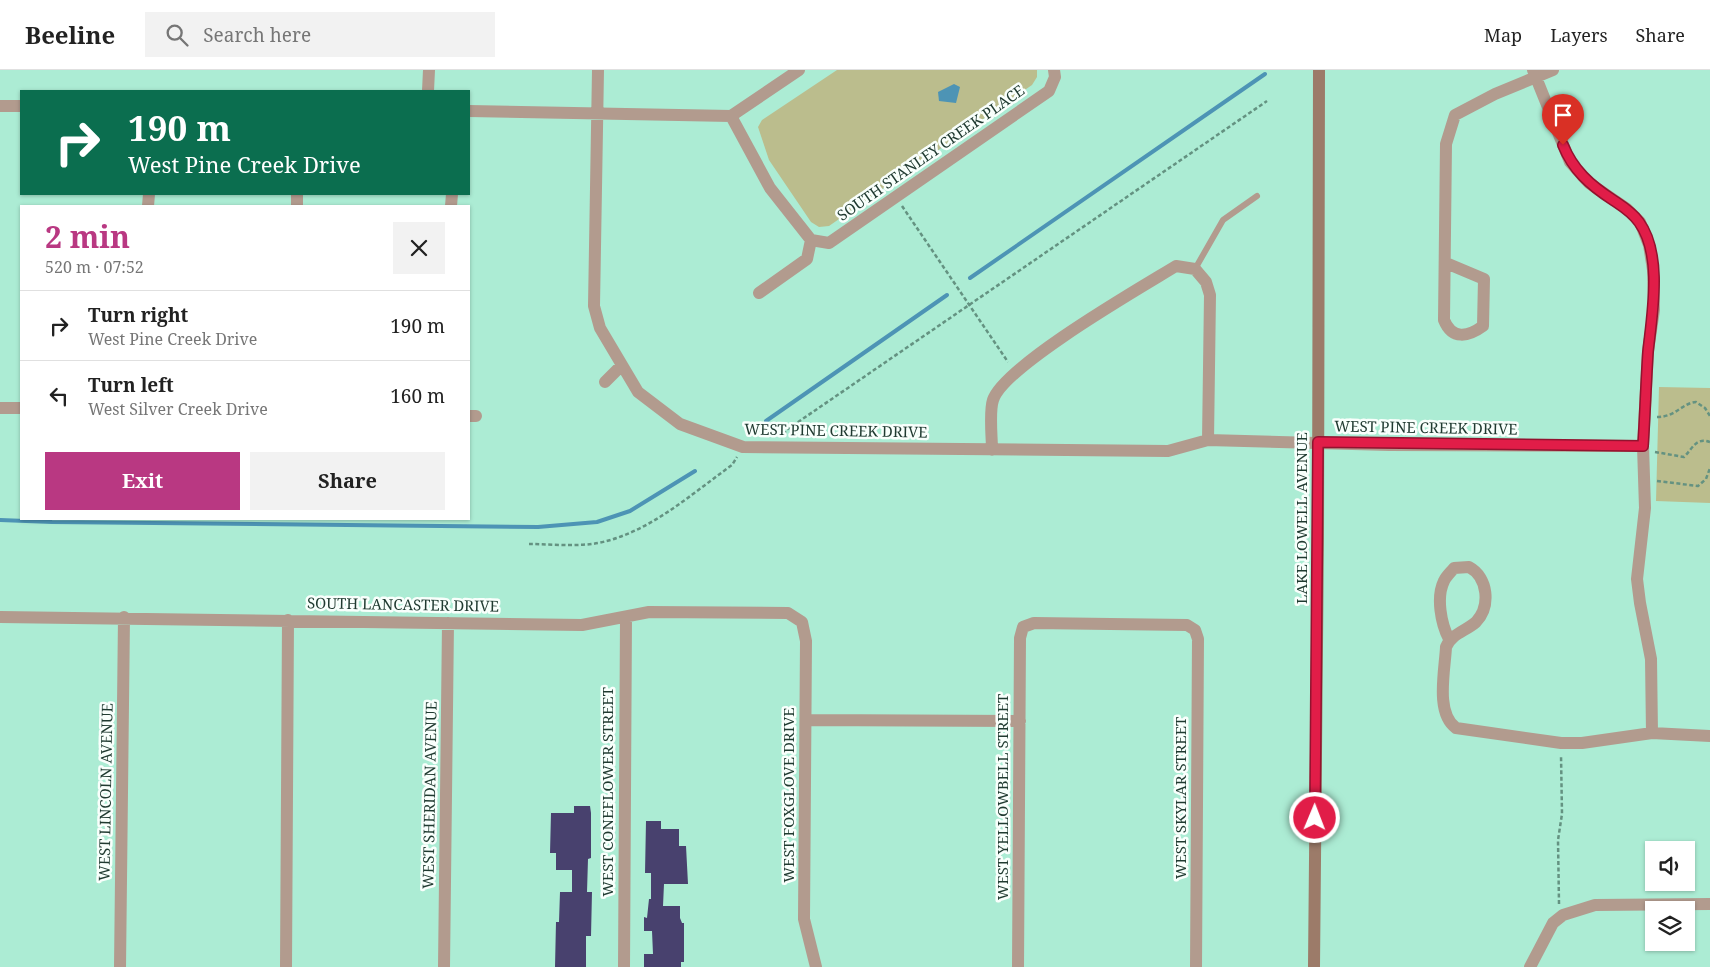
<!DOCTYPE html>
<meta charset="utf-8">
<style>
:root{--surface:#fff;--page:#f2f2f2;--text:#222;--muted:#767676;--line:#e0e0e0;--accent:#b93882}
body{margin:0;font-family:"Noto Serif",serif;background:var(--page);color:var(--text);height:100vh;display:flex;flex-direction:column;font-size:19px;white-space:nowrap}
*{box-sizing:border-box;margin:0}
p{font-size:16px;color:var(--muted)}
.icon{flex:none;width:28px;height:28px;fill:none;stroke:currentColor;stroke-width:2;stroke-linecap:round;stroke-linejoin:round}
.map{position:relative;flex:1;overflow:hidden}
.side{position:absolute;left:20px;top:135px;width:450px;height:315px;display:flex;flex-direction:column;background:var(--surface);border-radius:0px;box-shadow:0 1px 4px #0004}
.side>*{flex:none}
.guide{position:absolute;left:20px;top:20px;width:450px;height:105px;border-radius:0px;box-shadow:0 1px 4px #0004;background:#0b6e4f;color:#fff;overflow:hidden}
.controls{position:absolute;left:1645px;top:771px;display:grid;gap:10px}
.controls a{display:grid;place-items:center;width:50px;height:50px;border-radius:0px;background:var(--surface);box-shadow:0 1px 4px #0004;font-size:25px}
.pin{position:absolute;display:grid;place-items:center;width:42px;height:42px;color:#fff;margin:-51px -21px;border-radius:50% 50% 50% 0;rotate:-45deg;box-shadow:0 0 5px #0007}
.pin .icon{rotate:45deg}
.me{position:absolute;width:55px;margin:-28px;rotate:1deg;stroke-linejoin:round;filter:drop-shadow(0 0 4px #0008)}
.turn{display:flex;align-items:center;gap:18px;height:105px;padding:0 25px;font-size:22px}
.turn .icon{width:65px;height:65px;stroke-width:2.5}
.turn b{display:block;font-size:35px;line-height:42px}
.round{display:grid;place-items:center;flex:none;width:52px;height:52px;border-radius:0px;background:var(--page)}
.headline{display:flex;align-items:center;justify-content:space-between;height:85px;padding:0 25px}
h1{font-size:30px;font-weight:700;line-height:38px;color:var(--accent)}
.primary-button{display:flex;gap:10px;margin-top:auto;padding:10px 25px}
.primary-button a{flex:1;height:58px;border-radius:0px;background:var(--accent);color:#fff;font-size:20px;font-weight:700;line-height:58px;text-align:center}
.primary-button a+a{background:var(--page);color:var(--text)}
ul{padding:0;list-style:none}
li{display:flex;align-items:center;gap:15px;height:70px;padding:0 25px;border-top:1px solid var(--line)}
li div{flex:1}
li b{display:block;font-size:19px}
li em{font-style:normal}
header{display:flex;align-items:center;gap:30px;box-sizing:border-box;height:70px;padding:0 25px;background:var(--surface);border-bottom:1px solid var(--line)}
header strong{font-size:24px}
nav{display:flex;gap:28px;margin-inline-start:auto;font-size:18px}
.search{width:350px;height:45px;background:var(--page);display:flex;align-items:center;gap:12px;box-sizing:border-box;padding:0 18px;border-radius:0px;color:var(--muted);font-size:19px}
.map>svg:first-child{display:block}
.green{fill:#bbbd8d}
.water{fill:#4d94b5}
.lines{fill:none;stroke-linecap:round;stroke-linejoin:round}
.stream{stroke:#4d94b5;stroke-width:4}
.building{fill:#48416e}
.path{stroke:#649281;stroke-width:2.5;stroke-dasharray:4 2.5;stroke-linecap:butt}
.lane{stroke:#b29b8e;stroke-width:6}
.street{stroke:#b29b8e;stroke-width:12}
.secondary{stroke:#9c7b69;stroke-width:12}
.route-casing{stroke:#92132f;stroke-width:12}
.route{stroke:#e11d48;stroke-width:9}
.labels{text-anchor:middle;stroke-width:5;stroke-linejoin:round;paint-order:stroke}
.street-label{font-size:15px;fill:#1f3a30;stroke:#f9fffc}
</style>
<header>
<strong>Beeline</strong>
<div class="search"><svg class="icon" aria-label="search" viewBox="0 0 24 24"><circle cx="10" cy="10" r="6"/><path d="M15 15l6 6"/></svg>Search here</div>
<nav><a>Map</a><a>Layers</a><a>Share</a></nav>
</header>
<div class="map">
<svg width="1710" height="897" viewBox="0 0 1710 897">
<rect width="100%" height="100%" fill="#acecd4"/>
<path class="green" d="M837 0H1037V7L1032 15 829 156 819 157 811 152 769 90 758 57 762 50Z
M1659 317 1710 318V433L1656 431Z"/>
<path class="water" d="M954 14 960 17 956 33 939 31 938 22Z"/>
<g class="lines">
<path class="stream" d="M970 208 1265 4
M766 351 947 225
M0 450 52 452 538 457 597 452 630 441 695 401"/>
</g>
<path class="building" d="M574 736H590L591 743V788L588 789 587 822H592L591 866H586V897H555L556 852H559L560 822H572V800H556V783H550L551 743H574Z
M646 751H661V759H679V776H686L688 814H664L663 836H680V848L682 853H684V892H681V897H644V884H653L652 861H644V847L647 848 649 829H651V803H645Z"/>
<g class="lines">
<path class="path" d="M902 136 1008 292
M1657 347C1676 347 1682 333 1696 332L1705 338 1710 346
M785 365V361L1267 31
M1655 382 1684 387C1693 378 1696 367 1710 372
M1657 411 1698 416 1706 409 1710 398
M529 474C551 474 576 477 598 473 649 463 690 425 732 395L737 387
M1559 834 1558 770 1562 744 1561 685"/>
<path class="lane" d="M1195 199 1223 150 1257 126"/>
<path class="street" d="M598 0 594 236 600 258 638 322 680 354 743 377 1168 381 1208 370 1389 375 1643 376
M1533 0 1570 92 1589 113 1627 139 1640 152 1649 175 1653 200 1654 240 1648 281 1643 376 1645 438 1637 509 1640 533 1651 589 1652 663
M428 21 429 0
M0 36H21
M469 41 731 46 799 0
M731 46 770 118 811 170 829 173 1049 21 1055 7 1054 0
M148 136 149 124
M297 136V124
M451 136 452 124
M1446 193 1484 209 1483 256C1468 267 1452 270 1444 250L1446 74 1455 45 1495 24 1553 0
M759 223 807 189 811 170
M605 312 622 295
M0 338H21
M469 346H476
M992 380C992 367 989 342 993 330 1004 296 1140 218 1176 196L1195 199 1206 212 1210 225 1208 370
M0 547 582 555 649 542 788 543 802 552 806 571 804 849 816 897
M1449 569C1441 554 1436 527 1444 511 1446 506 1451 502 1454 498L1469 497C1488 507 1491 536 1476 552 1466 561 1451 564 1446 577 1445 600 1435 643 1456 658L1561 673H1582L1652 663 1710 666
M806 650 1020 651
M120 897 124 547
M286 897 288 550
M444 897 448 553
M624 897 626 547
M1018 897 1020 568 1023 557 1034 553 1187 555 1195 560 1198 569 1196 897
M1530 897 1553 853 1563 845 1595 835 1710 834"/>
<path class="secondary" d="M1314 897 1318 468 1319 0"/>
</g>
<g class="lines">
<g class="route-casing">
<path id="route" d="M1315 748 1318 372 1643 376C1645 345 1646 313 1648 282 1652 244 1663 185 1639 152 1632 142 1622 136 1613 130 1590 115 1573 100 1563 75"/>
</g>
<use href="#route" class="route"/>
</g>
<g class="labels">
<g class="street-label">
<text transform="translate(931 83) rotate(-35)" y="5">SOUTH STANLEY CREEK PLACE</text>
<text transform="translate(1426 358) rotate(1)" y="5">WEST PINE CREEK DRIVE</text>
<text transform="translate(836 361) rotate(1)" y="5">WEST PINE CREEK DRIVE</text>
<text transform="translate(1302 448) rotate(-90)" y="5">LAKE LOWELL AVENUE</text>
<text transform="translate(403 535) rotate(1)" y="5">SOUTH LANCASTER DRIVE</text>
<text transform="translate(106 722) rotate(-89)" y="5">WEST LINCOLN AVENUE</text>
<text transform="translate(608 722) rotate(-90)" y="5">WEST CONEFLOWER STREET</text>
<text transform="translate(430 725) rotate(-89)" y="5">WEST SHERIDAN AVENUE</text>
<text transform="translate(789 725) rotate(-90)" y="5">WEST FOXGLOVE DRIVE</text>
<text transform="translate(1003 727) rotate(-90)" y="5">WEST YELLOWBELL STREET</text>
<text transform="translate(1181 728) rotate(-90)" y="5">WEST SKYLAR STREET</text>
</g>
</g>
</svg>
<div class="controls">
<a><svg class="icon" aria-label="sound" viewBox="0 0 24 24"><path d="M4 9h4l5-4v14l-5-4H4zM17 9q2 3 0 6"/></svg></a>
<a><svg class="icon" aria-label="layers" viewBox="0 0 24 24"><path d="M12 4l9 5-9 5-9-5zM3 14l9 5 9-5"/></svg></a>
</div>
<div class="pin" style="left:1563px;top:75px;background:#d93025"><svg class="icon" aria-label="arrive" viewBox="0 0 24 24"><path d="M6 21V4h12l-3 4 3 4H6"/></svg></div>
<svg class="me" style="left:1315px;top:748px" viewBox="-20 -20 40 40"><circle r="17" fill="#e11d48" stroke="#fff" stroke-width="3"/><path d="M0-11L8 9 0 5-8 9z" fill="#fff"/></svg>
<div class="guide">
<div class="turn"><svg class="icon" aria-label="right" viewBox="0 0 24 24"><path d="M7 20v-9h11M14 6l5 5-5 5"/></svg><div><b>190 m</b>West Pine Creek Drive</div></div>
</div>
<section class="side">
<div class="headline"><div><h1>2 min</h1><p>520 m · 07:52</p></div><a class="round"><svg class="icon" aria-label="close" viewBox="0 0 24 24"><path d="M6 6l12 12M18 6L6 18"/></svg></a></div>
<ul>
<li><svg class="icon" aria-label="right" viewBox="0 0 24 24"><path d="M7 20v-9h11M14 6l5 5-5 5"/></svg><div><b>Turn right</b><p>West Pine Creek Drive</p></div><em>190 m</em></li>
<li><svg class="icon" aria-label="left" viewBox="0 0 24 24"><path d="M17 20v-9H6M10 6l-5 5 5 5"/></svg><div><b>Turn left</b><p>West Silver Creek Drive</p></div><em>160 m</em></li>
</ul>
<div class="primary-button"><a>Exit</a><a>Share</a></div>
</section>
</div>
